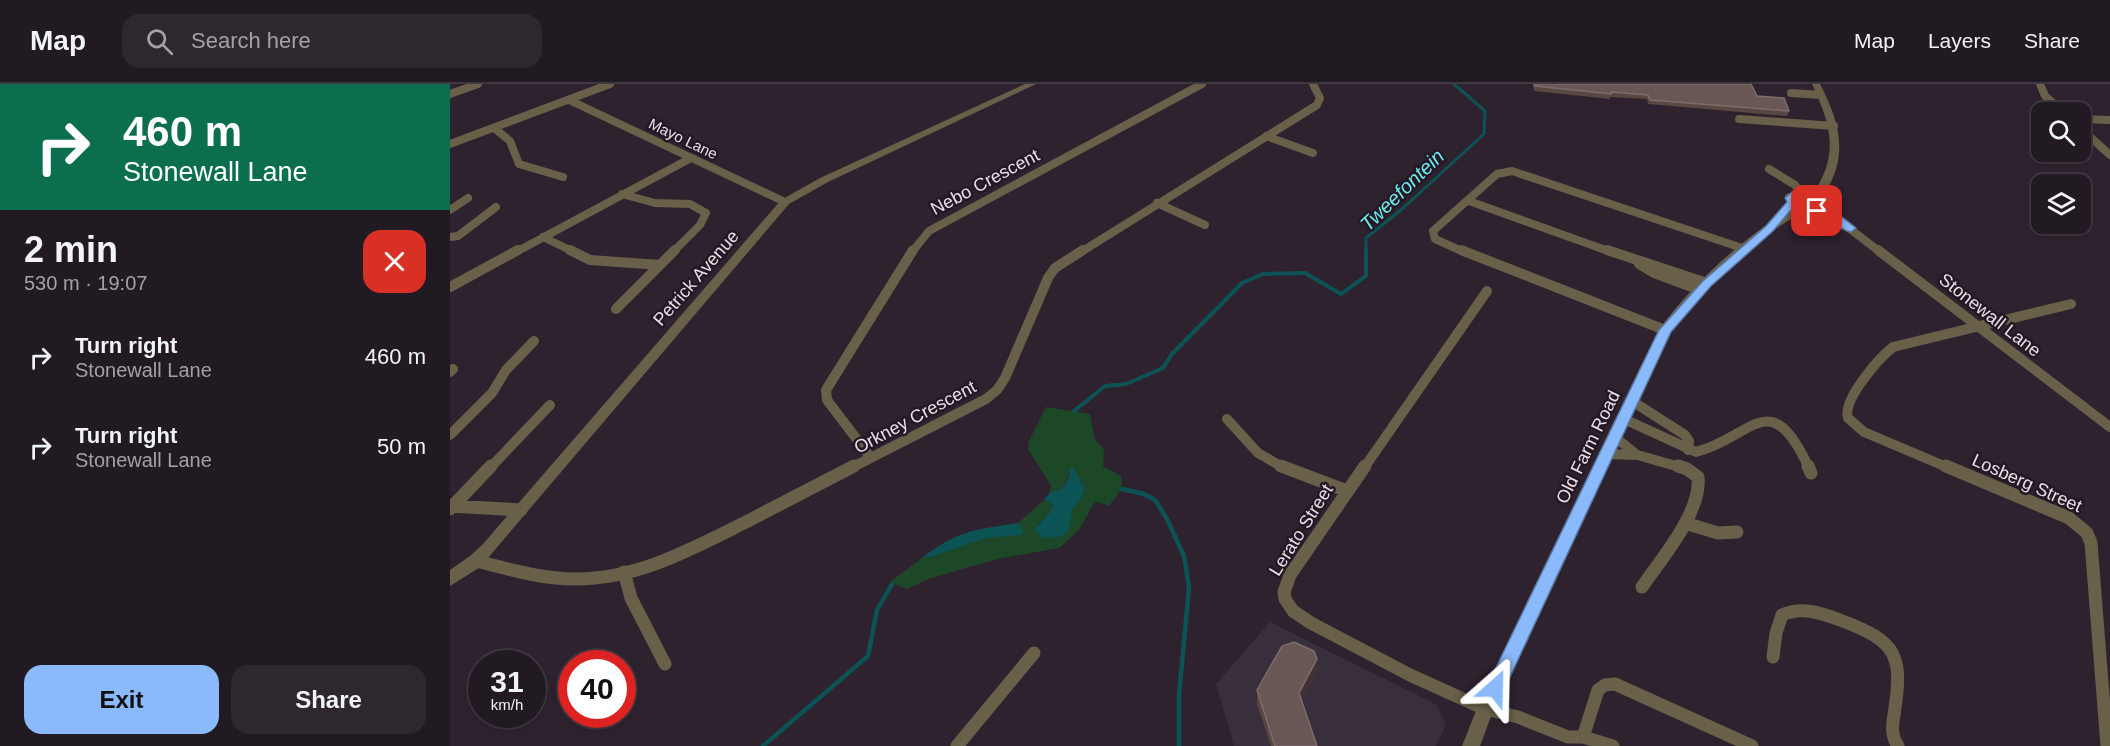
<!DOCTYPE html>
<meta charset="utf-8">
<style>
:root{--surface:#221a22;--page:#2e272f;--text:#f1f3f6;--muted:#a2a1a5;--line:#3f3840;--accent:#8abafc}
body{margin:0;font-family:Helvetica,sans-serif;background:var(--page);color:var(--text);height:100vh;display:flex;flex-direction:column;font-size:22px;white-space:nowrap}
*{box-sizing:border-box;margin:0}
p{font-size:20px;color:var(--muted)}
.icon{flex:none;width:33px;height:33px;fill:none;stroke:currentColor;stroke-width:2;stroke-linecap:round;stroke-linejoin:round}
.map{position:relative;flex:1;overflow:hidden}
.details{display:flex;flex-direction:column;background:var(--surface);width:450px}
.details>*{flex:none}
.banner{background:#0b6e4f;color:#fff;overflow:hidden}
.controls{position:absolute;left:1581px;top:18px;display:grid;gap:12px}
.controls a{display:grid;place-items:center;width:60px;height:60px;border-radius:12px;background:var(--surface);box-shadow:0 3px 9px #0003,0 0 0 2px var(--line);font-size:30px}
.speed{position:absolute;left:18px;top:566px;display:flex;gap:12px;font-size:30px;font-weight:700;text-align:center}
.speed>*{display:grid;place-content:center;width:78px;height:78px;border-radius:50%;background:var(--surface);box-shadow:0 3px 9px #0003,0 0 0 2px var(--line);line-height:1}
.speed small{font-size:15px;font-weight:400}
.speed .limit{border:9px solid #d22;background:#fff;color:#111}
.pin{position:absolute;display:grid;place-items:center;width:51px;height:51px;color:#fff;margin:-26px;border-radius:12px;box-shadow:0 3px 9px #0006}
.me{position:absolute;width:66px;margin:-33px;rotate:25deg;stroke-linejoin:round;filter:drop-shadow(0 0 4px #0008)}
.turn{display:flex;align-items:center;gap:21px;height:126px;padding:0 24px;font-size:27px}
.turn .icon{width:78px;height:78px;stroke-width:2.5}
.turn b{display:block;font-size:42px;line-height:51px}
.round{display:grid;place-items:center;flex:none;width:63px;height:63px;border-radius:18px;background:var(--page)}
.summary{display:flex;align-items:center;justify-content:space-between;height:102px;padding:0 24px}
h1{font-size:36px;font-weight:800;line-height:45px}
.action{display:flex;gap:12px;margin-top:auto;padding:12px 24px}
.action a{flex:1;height:69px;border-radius:18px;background:var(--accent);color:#111;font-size:24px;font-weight:800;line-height:69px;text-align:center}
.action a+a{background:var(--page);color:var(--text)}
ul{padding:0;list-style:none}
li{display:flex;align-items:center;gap:18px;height:90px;padding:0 24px}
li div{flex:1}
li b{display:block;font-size:22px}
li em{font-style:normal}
header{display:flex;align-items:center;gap:36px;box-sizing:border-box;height:84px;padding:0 30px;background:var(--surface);border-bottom:2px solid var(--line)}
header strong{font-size:28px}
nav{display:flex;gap:33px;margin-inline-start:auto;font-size:21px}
.search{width:420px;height:54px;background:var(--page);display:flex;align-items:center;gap:15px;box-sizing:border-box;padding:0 21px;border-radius:18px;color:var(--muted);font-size:22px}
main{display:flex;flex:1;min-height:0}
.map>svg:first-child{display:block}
.commercial{fill:#382e3c}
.green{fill:#1c4828}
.water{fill:#0c5356}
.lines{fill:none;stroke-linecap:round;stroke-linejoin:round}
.stream-far2{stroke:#0c5356;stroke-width:3}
.stream-far1{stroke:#0c5356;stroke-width:4}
.stream{stroke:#0c5356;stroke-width:4.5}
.minor-far2{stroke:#686049;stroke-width:8}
.minor-far1{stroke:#686049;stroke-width:10}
.minor{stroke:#686049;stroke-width:13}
.tertiary{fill:#686049;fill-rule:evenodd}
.wall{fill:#594742}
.shaded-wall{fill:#413133}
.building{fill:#685754;stroke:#7c6c6b;stroke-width:1.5}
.route{fill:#8abafc;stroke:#5a79a4;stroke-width:1.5}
.labels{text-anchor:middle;stroke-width:5;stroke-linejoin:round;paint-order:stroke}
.far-street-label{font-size:15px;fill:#e8e0e7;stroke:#241824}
.street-label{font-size:18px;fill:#e8e0e7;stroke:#241824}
.water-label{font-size:20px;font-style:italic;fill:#6ce9ed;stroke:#241824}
</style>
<header>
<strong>Map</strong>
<div class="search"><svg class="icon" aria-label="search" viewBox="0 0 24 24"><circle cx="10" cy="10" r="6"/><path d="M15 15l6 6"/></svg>Search here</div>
<nav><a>Map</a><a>Layers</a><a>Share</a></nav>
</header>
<main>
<section class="details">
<div class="banner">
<div class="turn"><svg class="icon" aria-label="right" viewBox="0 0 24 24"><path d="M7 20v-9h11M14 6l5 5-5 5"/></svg><div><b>460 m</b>Stonewall Lane</div></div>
</div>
<div class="summary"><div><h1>2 min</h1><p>530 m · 19:07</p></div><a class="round" style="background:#d93025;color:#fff"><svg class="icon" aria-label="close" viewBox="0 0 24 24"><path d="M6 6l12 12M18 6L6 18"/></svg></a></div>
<ul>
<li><svg class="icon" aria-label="right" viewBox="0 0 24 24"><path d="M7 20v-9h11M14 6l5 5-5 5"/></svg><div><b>Turn right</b><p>Stonewall Lane</p></div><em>460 m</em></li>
<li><svg class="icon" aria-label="right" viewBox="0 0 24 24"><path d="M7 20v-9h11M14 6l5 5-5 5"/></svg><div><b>Turn right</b><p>Stonewall Lane</p></div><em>50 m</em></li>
</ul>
<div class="action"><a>Exit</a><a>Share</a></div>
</section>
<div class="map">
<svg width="1660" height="662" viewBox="0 0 1660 662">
<rect width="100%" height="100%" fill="#2e222e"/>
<path class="commercial" d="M820 538 987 621 996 641 986 662H784L766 600Z"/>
<path class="green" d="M596 323 640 330 645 356 654 365 653 382 671 392C674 407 667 410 659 422L648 418 644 419 629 446 609 464 547 475 481 494 457 505 440 498 472 474 480 473 535 453 571 451 572 448 568 439 594 416 603 420 600 428 587 442 618 448 623 424 629 418 635 404 622 384 612 405 600 408 601 402 578 365 579 357Z"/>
<path class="water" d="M623 384 635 404 629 418 623 424 618 448 606 454 591 453 585 445 600 428 603 420 594 416 600 408 612 405 619 393 620 385Z
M568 439 573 448 571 451 535 454 480 473 472 474C508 446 524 446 568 439Z"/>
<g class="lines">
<path class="stream-far2" d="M916 168V154L952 125 1034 50 1035 27 1004 0"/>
<path class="stream-far1" d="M624 327 655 302 676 300 713 284 722 270 792 199 813 190 855 189 891 210 916 192V166"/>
<path class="stream" d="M672 405 694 410 705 416 717 435 734 472 739 503 729 612V662
M313 662 418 572 427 526 442 500"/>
<path class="minor-far2" d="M1590 0 1595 12 1613 28
M1341 9 1371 11
M0 10 28 0
M119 16 335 118
M1289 35 1384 42
M1630 35 1660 36
M44 44 60 57 69 80 113 93
M1630 44 1660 71
M816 52 863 69
M0 60 160 0
M1319 85 1345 101 1353 111
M172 110 205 119 240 120 256 129 250 141 223 168
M1019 117 1161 168
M1365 118 1430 168
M707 119 755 141
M0 126 18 114
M0 153 8 152 46 123
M93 153 124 168
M66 168 241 74
M462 168 479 147 752 0
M631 168 867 21 870 14 863 0
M1014 168 985 155 983 147 1047 90 1062 87 1295 165"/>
<path class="minor-far1" d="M120 166 140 176 210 181
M1011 166 1215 246
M1157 166 1257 199
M1428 166 1660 343
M1189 180 1204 189 1250 206
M0 203 68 166
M166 225 225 166
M0 288 3 285
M1182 317 1235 351 1239 357 1238 366
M777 335 808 369 834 384
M1174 335 1246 368C1302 354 1320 299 1359 384
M0 351 42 309 56 286 84 257
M1165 353 1187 371
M1156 370 1187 371
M1191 372 1233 384
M421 374 377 316 376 306 463 166
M40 384 100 321
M401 384 536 315 547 306 555 294 598 194 605 184 633 166
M914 384 1037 207
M1499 384 1414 348 1398 334C1392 316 1429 274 1443 263L1621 220"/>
<path class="minor" d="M831 382 897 407
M915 382 840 491 834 508 835 515 843 527 861 539 960 591 1035 625 1068 633 1118 653H1133L1163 662
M1358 382 1361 389
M1496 382 1619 434 1637 449 1641 459 1657 662
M0 422 71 426
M0 425 41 382
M1235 439 1268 449 1287 448
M26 477C59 485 91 495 125 495 187 495 240 466 294 439 330 420 367 401 404 382
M174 488 181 514 215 580
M1192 503C1211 475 1252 428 1248 393L1237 385 1228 382
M1323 573 1326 549 1332 531C1352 522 1371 529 1390 536 1449 558 1453 572 1444 631 1442 643 1441 652 1448 662
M1133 653 1148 606 1155 601 1165 600 1302 662
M507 662 584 569"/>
<path class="tertiary" d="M575 0H586L378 98 339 120 43 468 32 482 0 502V486L20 472 33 460 331 116 370 94Z
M1362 0H1370C1386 32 1398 62 1381 98 1378 105 1372 110 1368 117L1370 120 1355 126 1322 147 1294 170 1255 208 1220 247 1043 627 1030 662H1012L1029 619 1209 246C1235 209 1278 168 1315 142 1325 135 1336 131 1346 123L1339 120 1335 112 1336 110 1349 107 1362 111C1390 71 1381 41 1362 0ZM1348 113 1359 119 1347 116 1346 114Z"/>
</g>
<path class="wall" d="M1083 0H1301L1307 12 1339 27 1337 32 1198 20 1197 15 1160 13V15L1084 7Z
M867 575 866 589 851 617 867 662H821L807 620V606Z"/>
<path class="shaded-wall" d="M867 575 866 589 848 623 849 609Z"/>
<path class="building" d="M1084 0H1301L1307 12 1334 14 1339 27 1200 16 1198 11 1161 8V10L1085 2Z
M844 558 864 567 867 575 849 609 867 662H825L807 606 832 562Z"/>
<path class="route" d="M1342 108 1364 111 1406 144 1401 148 1397 147 1363 130V125H1368L1358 116 1345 115 1348 118 1323 147 1261 202 1221 248 1052 610 1045 612 1039 610 1036 604 1039 598 1209 246 1253 197 1316 142 1337 118 1335 114Z"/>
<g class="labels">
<g class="far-street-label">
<text transform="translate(233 55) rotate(26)" y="5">Mayo Lane</text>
</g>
<g class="street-label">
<text transform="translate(535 98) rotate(-28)" y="6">Nebo Crescent</text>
<text transform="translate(246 194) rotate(-49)" y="6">Petrick Avenue</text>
<text transform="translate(1540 231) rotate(38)" y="6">Stonewall Lane</text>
<text transform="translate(465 333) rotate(-28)" y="6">Orkney Crescent</text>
<text transform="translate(1138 363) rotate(-64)" y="6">Old Farm Road</text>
<text transform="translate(1577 399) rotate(24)" y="6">Losberg Street</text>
<text transform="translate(851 446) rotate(-58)" y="6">Lerato Street</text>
</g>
<g class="water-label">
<text transform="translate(952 106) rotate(-44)" y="7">Tweefontein</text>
</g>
</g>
</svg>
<div class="controls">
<a><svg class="icon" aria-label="search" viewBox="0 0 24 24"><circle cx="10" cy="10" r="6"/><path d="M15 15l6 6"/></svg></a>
<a><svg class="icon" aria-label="layers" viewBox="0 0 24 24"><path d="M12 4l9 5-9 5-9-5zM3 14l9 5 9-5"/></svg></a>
</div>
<div class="speed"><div>31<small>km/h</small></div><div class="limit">40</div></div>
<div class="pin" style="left:1367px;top:127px;background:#d93025"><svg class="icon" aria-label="arrive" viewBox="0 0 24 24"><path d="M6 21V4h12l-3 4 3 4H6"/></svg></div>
<svg class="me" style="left:1045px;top:604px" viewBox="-20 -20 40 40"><path d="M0-17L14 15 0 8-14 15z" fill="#8abafc" stroke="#fff" stroke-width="4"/></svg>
</div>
</main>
